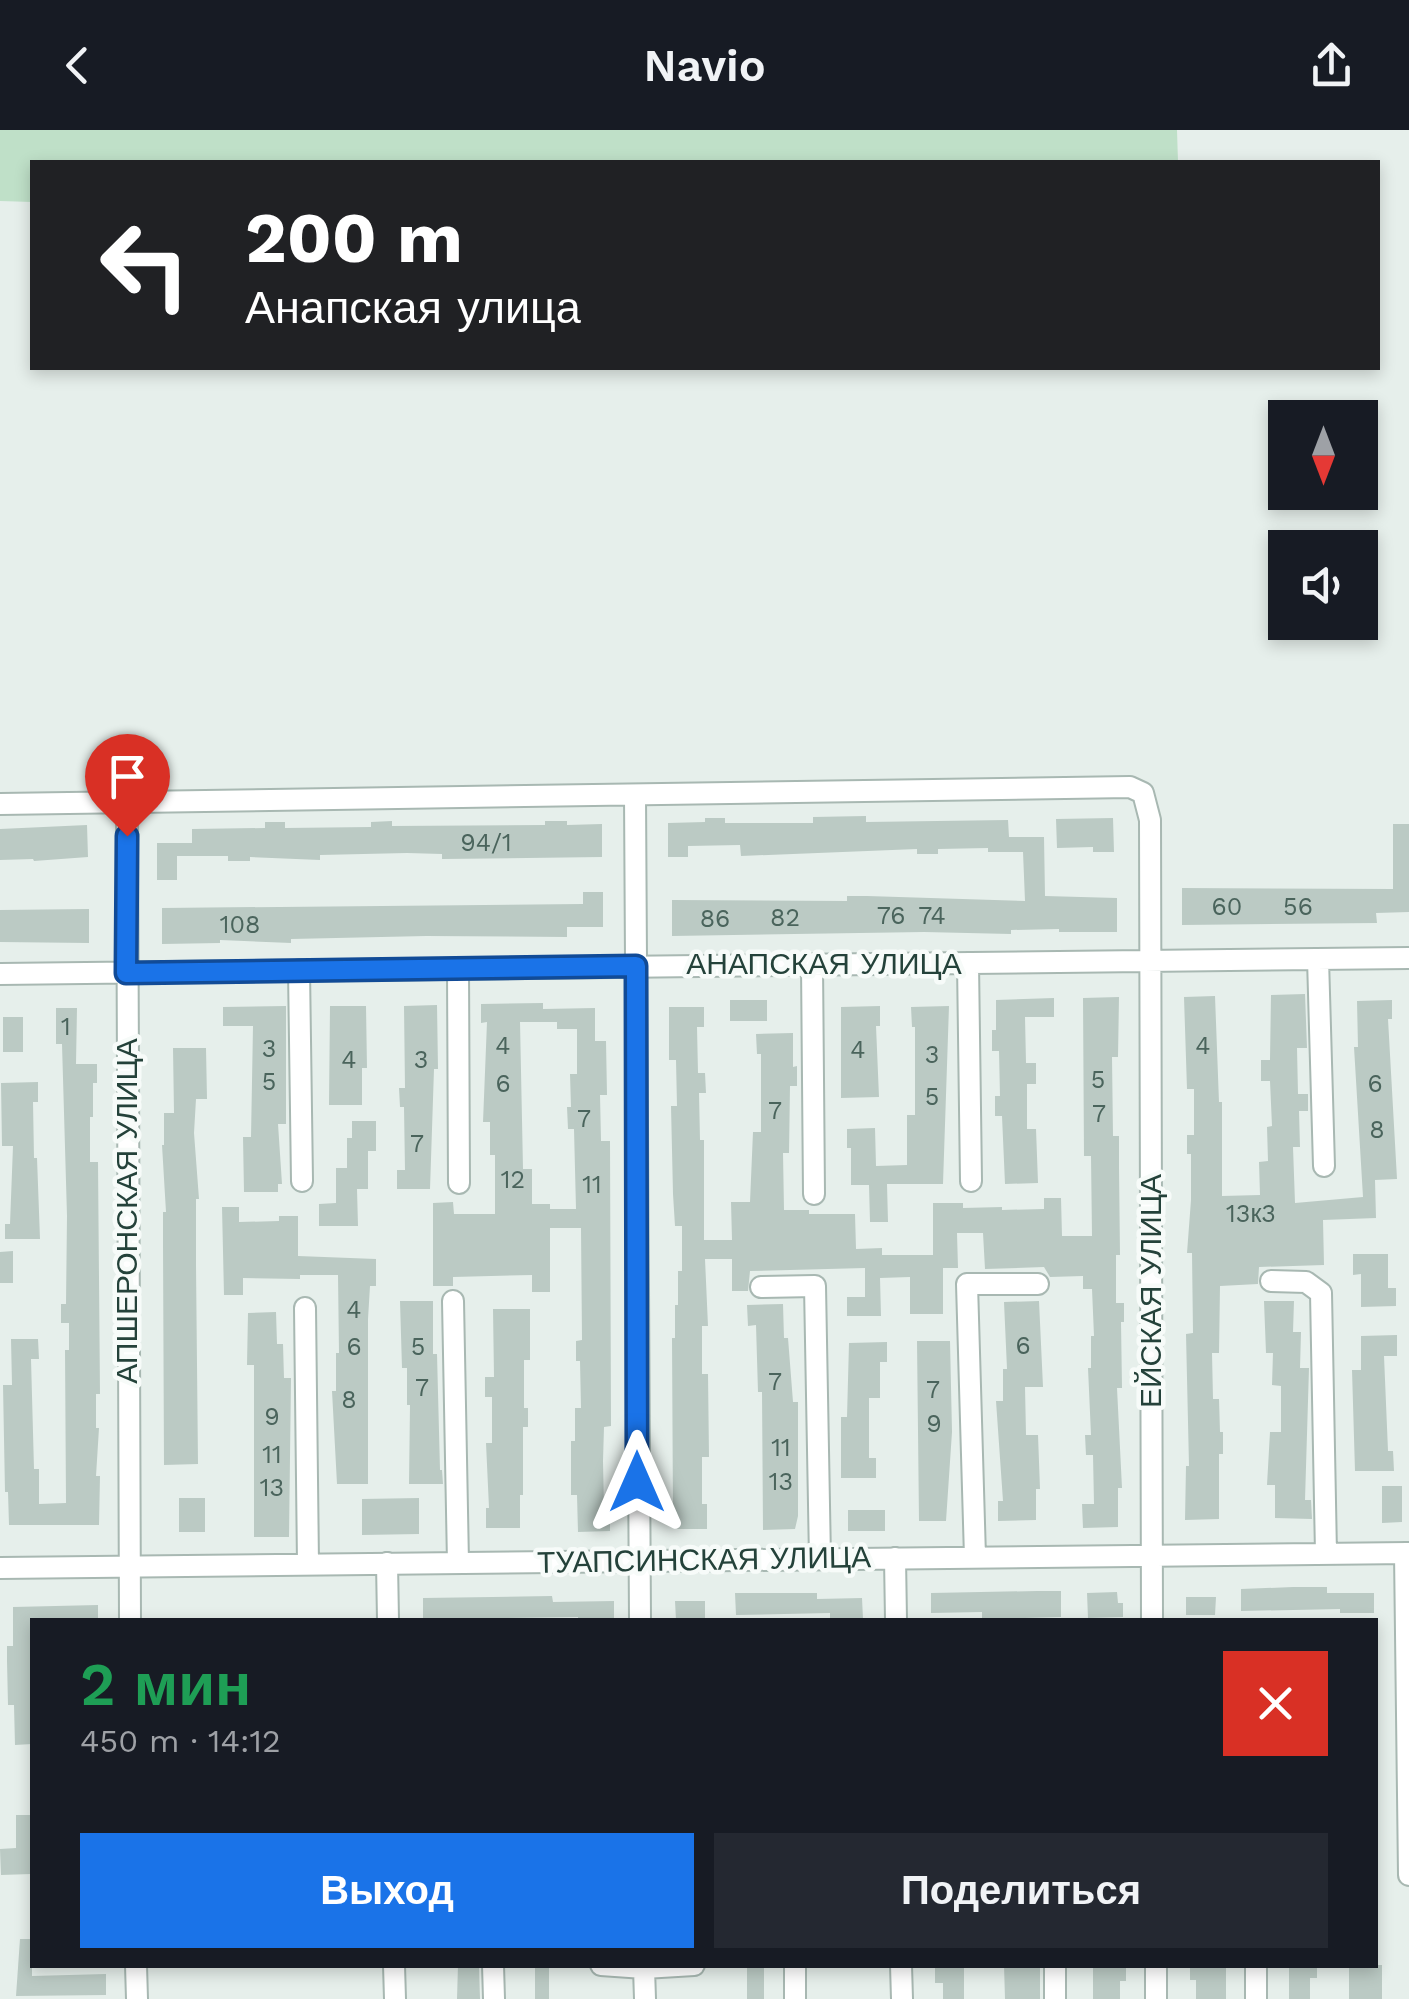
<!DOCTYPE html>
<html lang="ru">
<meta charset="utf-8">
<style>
:root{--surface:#171b24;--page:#242831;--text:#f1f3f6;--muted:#9ea1a6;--accent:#1a73e8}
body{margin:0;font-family:"Work Sans",sans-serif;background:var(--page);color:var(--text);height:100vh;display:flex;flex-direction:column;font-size:38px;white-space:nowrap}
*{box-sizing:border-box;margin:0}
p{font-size:32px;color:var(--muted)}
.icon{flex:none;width:55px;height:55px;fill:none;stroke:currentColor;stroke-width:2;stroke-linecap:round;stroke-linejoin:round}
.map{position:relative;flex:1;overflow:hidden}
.side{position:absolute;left:30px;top:1488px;width:1348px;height:350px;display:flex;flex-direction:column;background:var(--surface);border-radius:0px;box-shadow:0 5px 15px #0003}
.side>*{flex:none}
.hud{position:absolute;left:30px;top:30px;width:1350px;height:210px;border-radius:0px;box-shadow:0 5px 15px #0003;background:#202124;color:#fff;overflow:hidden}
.needle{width:65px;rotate:180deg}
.fabs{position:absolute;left:1268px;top:270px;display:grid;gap:20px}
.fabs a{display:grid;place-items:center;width:110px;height:110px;border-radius:0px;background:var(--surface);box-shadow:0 5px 15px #0003;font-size:50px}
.pin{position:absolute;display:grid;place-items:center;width:85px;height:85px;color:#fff;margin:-102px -42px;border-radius:50% 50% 50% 0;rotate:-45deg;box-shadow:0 0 10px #0007}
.pin .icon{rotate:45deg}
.me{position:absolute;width:110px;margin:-55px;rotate:0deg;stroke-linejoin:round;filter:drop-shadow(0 0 8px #0008)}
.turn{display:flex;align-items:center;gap:35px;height:210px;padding:0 50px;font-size:45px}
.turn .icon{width:130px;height:130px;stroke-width:2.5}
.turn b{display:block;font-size:70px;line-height:85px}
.round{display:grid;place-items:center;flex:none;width:105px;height:105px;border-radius:0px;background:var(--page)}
.summary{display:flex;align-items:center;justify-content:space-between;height:170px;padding:0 50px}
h1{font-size:60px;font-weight:600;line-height:75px;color:#1e9e55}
.primary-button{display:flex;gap:20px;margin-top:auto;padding:20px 50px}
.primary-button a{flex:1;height:115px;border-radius:0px;background:var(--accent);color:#fff;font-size:40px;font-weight:600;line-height:115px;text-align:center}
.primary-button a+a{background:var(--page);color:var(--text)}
header{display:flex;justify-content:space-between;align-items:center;height:130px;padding:0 50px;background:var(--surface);font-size:45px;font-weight:600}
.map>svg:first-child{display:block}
.green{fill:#bfe0c8}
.building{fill:#bbcac4;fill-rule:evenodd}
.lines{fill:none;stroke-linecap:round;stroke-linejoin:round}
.minor-casing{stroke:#a8b8b2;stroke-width:24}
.minor{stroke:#fff;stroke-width:20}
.route-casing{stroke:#114b97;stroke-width:25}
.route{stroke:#1a73e8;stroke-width:18}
.labels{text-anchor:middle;stroke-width:9;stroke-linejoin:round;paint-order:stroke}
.number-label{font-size:25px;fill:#4a645c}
.street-label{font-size:30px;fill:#24423a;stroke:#f7fbf9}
</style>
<header><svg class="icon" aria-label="back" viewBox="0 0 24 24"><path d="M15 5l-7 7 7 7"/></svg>Navio<svg class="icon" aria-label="share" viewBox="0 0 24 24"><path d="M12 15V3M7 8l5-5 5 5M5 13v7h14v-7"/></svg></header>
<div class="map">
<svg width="1409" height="1869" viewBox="0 0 1409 1869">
<rect width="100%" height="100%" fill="#e6efeb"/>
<path class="green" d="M0 0H1177L1178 32H32V72L0 71Z"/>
<path class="building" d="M866 686V692L1008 690 1009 707H1044L1045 766 1117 768V802H1059V799L1011 800V804L924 802 672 806V770L847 771V766H867L1025 771 1023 722H988V718L938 719V724H917V719L741 726 740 715 688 716V727H668V693L705 692V688H725V693H813V687Z
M1113 688 1114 722H1093V717L1057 718 1056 689Z
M392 691V696L545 695V691H567V695L602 694V727L442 729V724L407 723 320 725V730L250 727V731H228V726H177V750H157V713H192V699L265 698V692H285V698L371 697V692Z
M1393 694H1409V782L1376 783 1377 793 1182 795V758L1393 759Z
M87 695 88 727 34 731 33 729 0 730V699Z
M583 762H603V797H567V807L426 806 291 809V813L220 810V813L162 814V778L583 774Z
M89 779V813L0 812V780Z
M1305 864 1307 918H1297L1298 964H1308V981H1299L1300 1017H1293L1295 1073 1363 1067 1354 917H1358L1357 871 1392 870V889H1388L1397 1049 1375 1050 1376 1088 1323 1090 1324 1135 1259 1137 1258 1154 1220 1156 1219 1223H1212L1213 1269H1219L1220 1302H1223V1324H1219V1389L1185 1390 1186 1336H1189L1186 1204 1193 1203 1192 1123H1187L1191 1070V1024H1187V1005H1194V959H1187L1184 867 1215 866 1219 972H1222V1066L1260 1065 1259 1032 1268 1031 1267 997 1272 996 1270 951H1261V930H1270L1271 865Z
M1119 867 1118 927H1112L1113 1006H1119V1038L1120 1125H1116V1173H1124V1192H1121L1122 1258H1117L1122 1358H1118V1397L1083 1398 1082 1374H1094L1093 1325H1086L1085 1305H1091L1088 1238H1091V1206H1094L1092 1159H1083V1146L1050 1147 1044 1137 985 1139 983 1103H957L958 1138H943V1184H910V1147L880 1148 881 1186H847V1167H865V1138L750 1141 748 1161H732V1129H705L708 1196H702V1244H708L709 1327H702V1374H707V1399H677V1388H673L672 1208H675V1175H678V1141H682V1096H675L673 1064 671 976H677L676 930H669V877H704V897H697L698 943H705L706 963H699L700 1010H704V1110H732L731 1072H750L753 1002H761V924H757L756 904 793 903V937L797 936V956H790L789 1023H783L784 1080H809V1084H855L856 1119 882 1118V1125H933V1073H963V1078L1002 1077V1080L1044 1079V1068H1061L1062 1106H1092L1091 1026H1084L1083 868Z
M1054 868V887H1025L1026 933H1036V954H1027V999H1036L1038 1053 1005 1054 1002 986H995V966H1000L999 921H992V900H996V870Z
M730 870H767V891H730Z
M543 873V879L595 878V911H606L607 965H600L601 1011H610L611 1296 604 1297 603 1331 604 1380H610V1401L578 1402 577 1365H571V1311H575V1278H581L580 1231H576V1211L582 1210 581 1098H550V1162H532V1145L453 1147V1156H433V1073L453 1072 454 1084H495V1025H490V992H483L487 892 481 893V874ZM520 892H557V899H577V944H570L571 977H567L568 999H574L576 1079H550V1074H532V1039H523Z
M437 875 438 939H434L430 1059H397V1040H405L404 977H400L399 958H405L404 876Z
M286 876V994H278L282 1054H278V1062H244L243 1007H251L253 896H223V877Z
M330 876H366L367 938H362V975H329Z
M880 876V896H876L879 967 841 968V877Z
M949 876 943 1054H887L888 1092H870L869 1055H851V1018H847V999L875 998 876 1036 907 1035V985H915V897H912L911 877Z
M56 878H77L76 934H97V953H93V987H90V1032H98L100 1264H96V1298H99L96 1346H100L99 1395H9L8 1362H5L3 1255H12L11 1209H38L39 1229H31L34 1339H39V1374L66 1373 65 1220H69V1193H61V1174H66L67 1086 62 914H56Z
M3 887H23V922H3Z
M173 918H206L207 969H196L194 1003 199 1069H196V1135L198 1334 164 1335 163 1114V1082H166L162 1015H164V983H174Z
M38 952V972H33L34 1028H37L40 1109H5V1094H10L13 1016H2L1 953Z
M352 991H376V1021H368V1059H357L358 1096H319V1074L336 1073V1038H347V1008H352Z
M222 1077H239V1092L279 1091V1086H298V1126L376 1129V1156H370L368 1189V1354H337L332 1261H336V1223H339L338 1145H300V1149L243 1148V1165H224Z
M13 1121V1153H0V1122Z
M1353 1124H1388V1158H1396V1176L1361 1177V1144L1353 1145Z
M400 1171H433V1224H437L440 1340H442L443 1354H409L410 1275H407V1238H402Z
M1039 1171 1043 1257H1025L1026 1305H1038L1040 1359H1036V1390L998 1391V1371H1003L996 1271H1003V1239H1007L1004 1172Z
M1264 1171H1294L1293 1202H1301L1300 1238H1309L1305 1370H1311L1312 1389 1275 1388V1355H1267L1270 1302H1281V1256L1272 1255 1273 1223H1266Z
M783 1174 784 1208H788L793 1272H798V1386L795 1399 763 1400 762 1262H758L756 1195 748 1196 747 1175Z
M493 1179H530V1230H524V1278H528V1297H523V1365H520V1398H486V1378H489L486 1313H492V1267H485V1247H494Z
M276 1182 277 1214H283L284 1248H291L289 1407H254V1235H247L248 1183Z
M1397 1205V1226H1384L1388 1321H1393L1394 1341H1355L1352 1240H1361V1206Z
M917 1211H950L952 1302 946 1391H919Z
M887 1212V1232H880V1268H869V1328H876V1348H841V1287H847L849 1213Z
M1382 1356H1402V1392L1382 1393Z
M179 1368H205V1402H179Z
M419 1368V1404L362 1405V1369Z
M848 1380H885V1401H848Z
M1293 1457H1327V1463H1374V1483H1340V1479L1241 1481V1459Z
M1037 1461H1061V1487L982 1489V1482L931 1483V1463Z
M1117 1462 1118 1473H1123V1487L1088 1488 1087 1463Z
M735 1463H817V1469L862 1468 863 1489H830V1483L736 1485Z
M552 1466 553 1472 614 1471V1490H578V1487L423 1489V1468Z
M1186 1467H1216L1215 1485H1186Z
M675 1471H705V1490H676Z
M98 1475V1490H32V1614L15 1615 14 1575H8L7 1531V1516H13V1477Z
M16 1685H32L31 1744 1 1745 0 1719 16 1718Z
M20 1809H32V1846L106 1844V1865L16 1866Z
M458 1835H479L480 1869H457Z
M535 1835H549V1869H535Z
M747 1835H764V1869H747Z
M935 1835H964V1869H943V1853H935Z
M1004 1835H1040V1869H1005Z
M1093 1835H1126V1851H1120V1869H1093Z
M1190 1835H1226V1869H1196V1850H1190Z
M1289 1835H1317V1848H1310V1869H1289Z
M1349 1835H1382V1869H1349Z"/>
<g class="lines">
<g class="minor-casing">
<path id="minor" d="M635 665 640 1490
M127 672 130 1490
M0 674 1130 657 1143 663 1150 690 1152 1490
M1318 829 1324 1036
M968 833 971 1051
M812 834 814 1064
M458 838 459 1053
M299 840 302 1051
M0 844 1409 828
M1271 1151 1306 1152 1321 1163 1326 1424
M761 1157 815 1156 820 1429
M453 1171 458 1433
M305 1178 308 1434
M1405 1423 1409 1745
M975 1427 967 1154H1038
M895 1428 896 1490
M387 1433 388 1490
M0 1438 1409 1423
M136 1835 137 1869
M394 1835 395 1869
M493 1835 494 1869
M601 1835 644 1838 694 1835
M795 1835V1869
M901 1835 902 1869
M1055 1835V1869
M1156 1835V1869
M1256 1835V1869
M644 1838 645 1869"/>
</g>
<use href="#minor" class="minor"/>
</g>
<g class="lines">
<g class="route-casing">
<path id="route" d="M127 706 126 843 636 836 637 1352"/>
</g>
<use href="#route" class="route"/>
</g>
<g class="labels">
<g class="number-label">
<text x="486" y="721">94/1</text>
<text x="1227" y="785">60</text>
<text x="1298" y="785">56</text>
<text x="891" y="794">76</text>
<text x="932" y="794">74</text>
<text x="785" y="796">82</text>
<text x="715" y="797">86</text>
<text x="240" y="803">108</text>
<text x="66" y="905">1</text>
<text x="503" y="924">4</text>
<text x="1203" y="924">4</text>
<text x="269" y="927">3</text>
<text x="858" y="928">4</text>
<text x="932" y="933">3</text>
<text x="349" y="938">4</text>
<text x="421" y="938">3</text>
<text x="1098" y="958">5</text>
<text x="269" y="960">5</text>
<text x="503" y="962">6</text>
<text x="1375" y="962">6</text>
<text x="932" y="975">5</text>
<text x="775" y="989">7</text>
<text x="1099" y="992">7</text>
<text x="584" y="997">7</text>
<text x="1377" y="1008">8</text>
<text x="417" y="1022">7</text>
<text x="513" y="1058">12</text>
<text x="592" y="1063">11</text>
<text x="1251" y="1092">13к3</text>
<text x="354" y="1188">4</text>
<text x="1023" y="1224">6</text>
<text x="354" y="1225">6</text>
<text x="418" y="1225">5</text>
<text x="775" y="1260">7</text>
<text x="422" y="1266">7</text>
<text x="933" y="1268">7</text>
<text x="349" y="1278">8</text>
<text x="272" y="1295">9</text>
<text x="934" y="1302">9</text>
<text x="781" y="1326">11</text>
<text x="272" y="1333">11</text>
<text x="781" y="1360">13</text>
<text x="272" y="1366">13</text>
</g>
<g class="street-label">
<text x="824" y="844">АНАПСКАЯ УЛИЦА</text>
<text transform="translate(127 1081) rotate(-90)" y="10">АПШЕРОНСКАЯ УЛИЦА</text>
<text transform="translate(1151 1161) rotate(-90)" y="10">ЕЙСКАЯ УЛИЦА</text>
<text transform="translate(704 1430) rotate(-1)" y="10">ТУАПСИНСКАЯ УЛИЦА</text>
</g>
</g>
</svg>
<div class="fabs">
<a><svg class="needle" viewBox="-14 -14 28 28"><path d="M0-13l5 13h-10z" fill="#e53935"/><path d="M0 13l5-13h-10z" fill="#9ea1a6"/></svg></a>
<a><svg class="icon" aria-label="sound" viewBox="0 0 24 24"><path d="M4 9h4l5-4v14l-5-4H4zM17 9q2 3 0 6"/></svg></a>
</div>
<div class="pin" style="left:127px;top:706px;background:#d93025"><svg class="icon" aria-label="arrive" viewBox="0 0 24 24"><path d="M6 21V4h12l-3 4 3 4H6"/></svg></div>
<svg class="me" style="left:637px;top:1352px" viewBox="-20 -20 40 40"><path d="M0-17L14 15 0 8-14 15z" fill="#1a73e8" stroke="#fff" stroke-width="4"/></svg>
<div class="hud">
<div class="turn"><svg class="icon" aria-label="left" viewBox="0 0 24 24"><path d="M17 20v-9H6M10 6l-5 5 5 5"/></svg><div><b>200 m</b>Анапская улица</div></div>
</div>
<section class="side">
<div class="summary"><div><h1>2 мин</h1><p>450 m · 14:12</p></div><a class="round" style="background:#d93025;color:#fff"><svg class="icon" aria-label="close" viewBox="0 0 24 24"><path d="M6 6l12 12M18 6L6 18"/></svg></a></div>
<div class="primary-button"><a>Выход</a><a>Поделиться</a></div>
</section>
</div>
